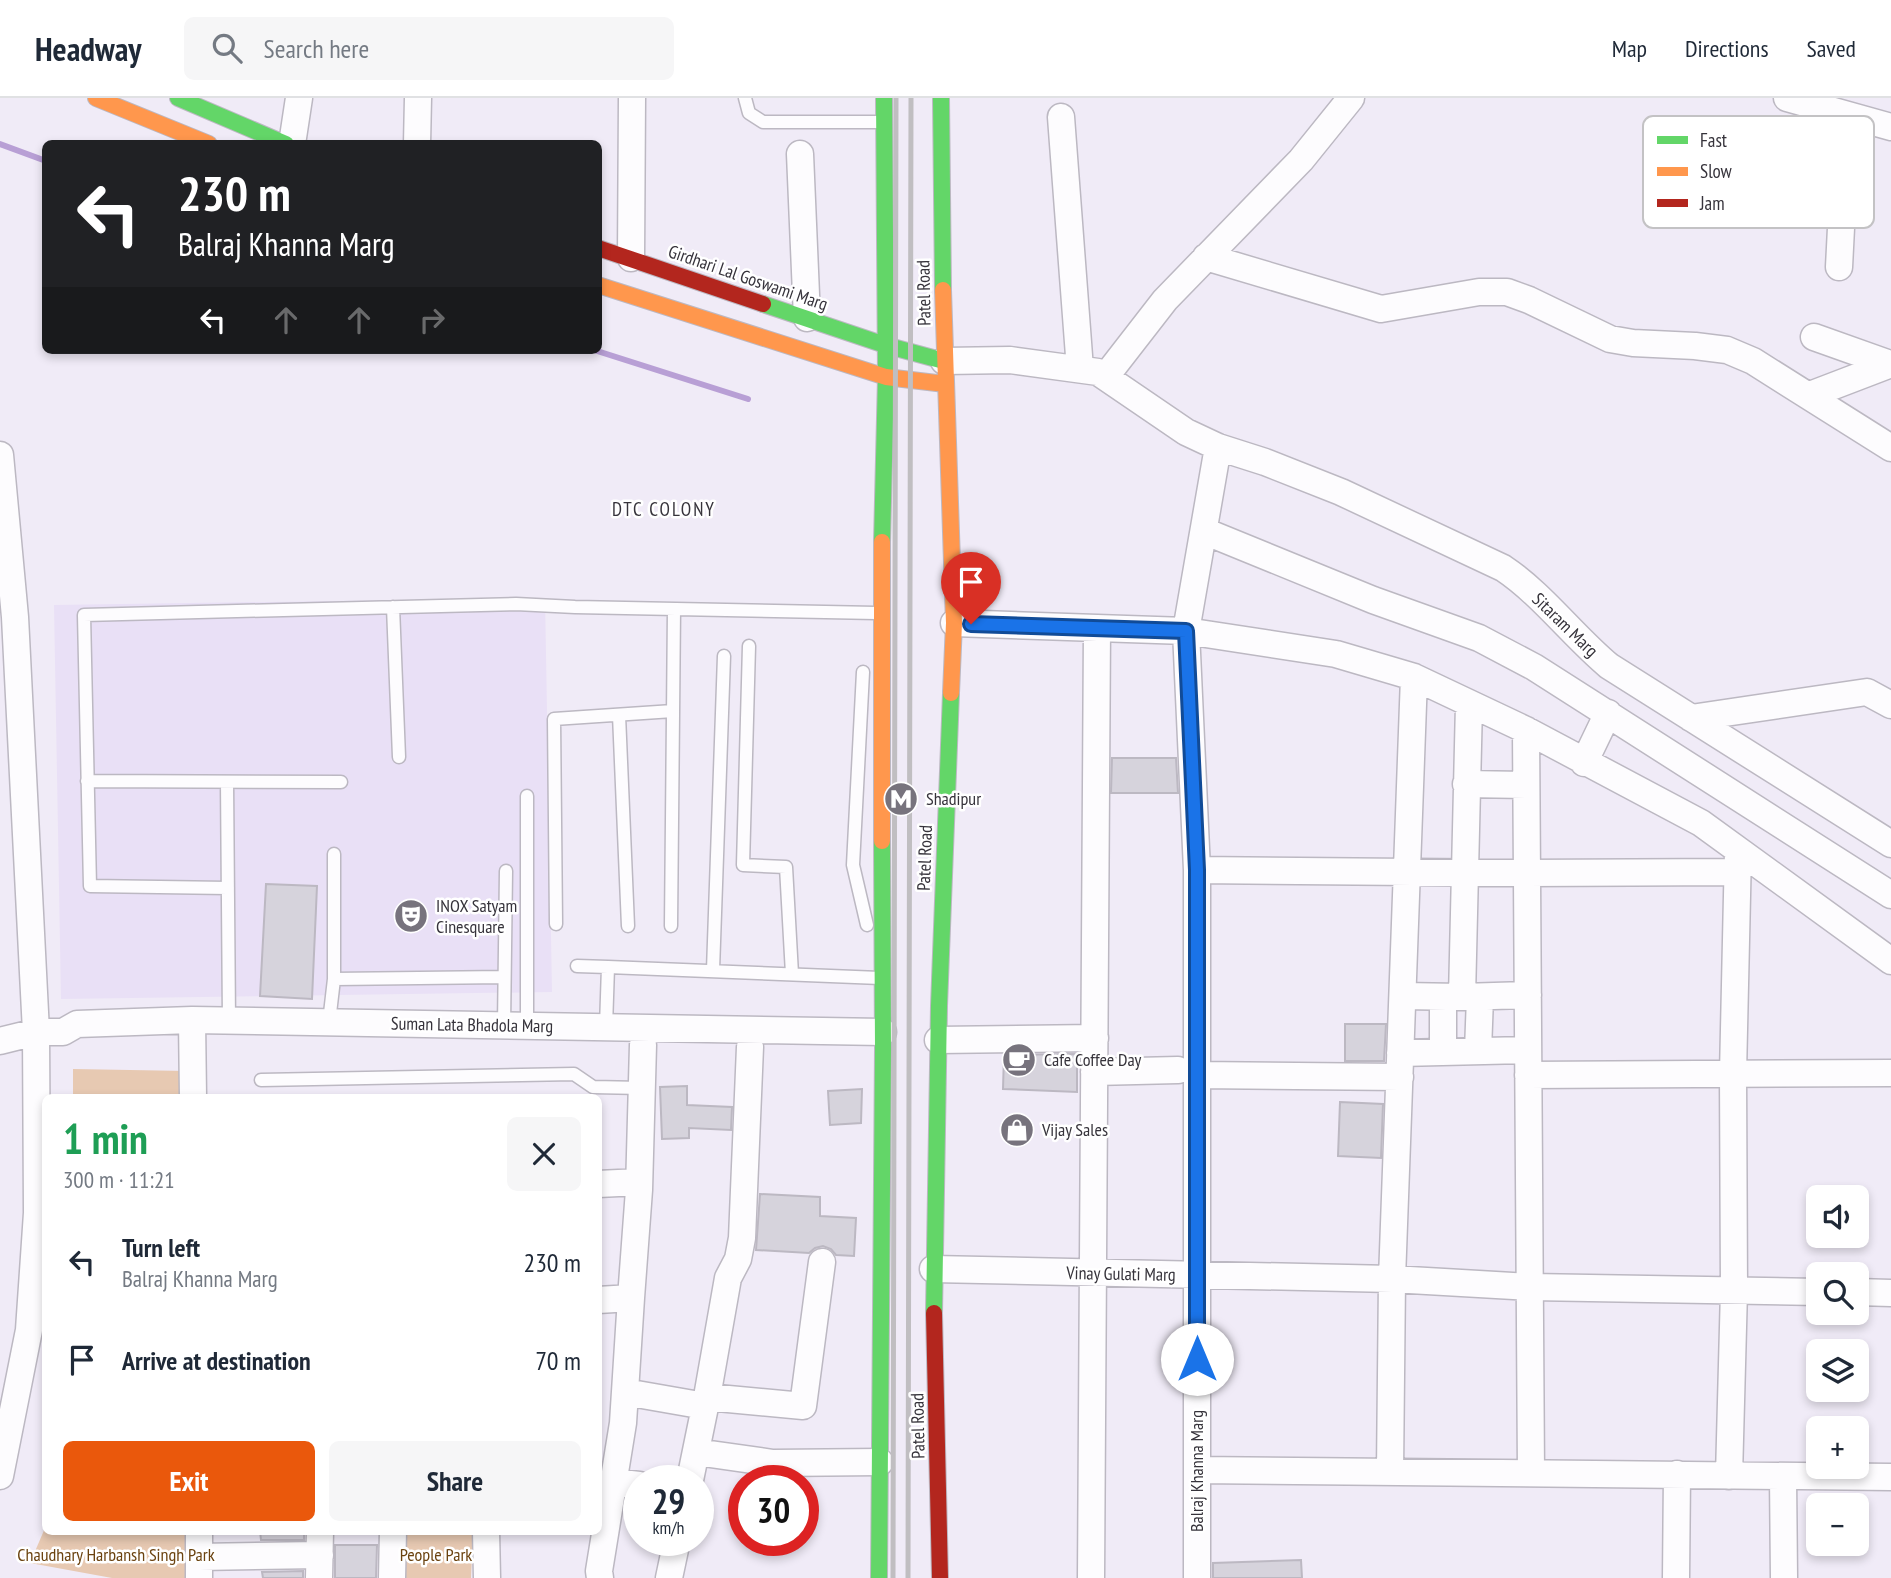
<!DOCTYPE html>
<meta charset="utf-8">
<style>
:root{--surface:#fff;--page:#f6f6f7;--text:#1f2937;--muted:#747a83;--line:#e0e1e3;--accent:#ea580c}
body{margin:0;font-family:"PT Sans Narrow",sans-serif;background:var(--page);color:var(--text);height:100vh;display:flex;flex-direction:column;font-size:26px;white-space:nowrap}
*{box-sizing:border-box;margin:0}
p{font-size:23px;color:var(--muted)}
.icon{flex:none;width:38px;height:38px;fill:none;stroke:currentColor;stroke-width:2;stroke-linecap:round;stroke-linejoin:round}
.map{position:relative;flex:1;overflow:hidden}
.sheet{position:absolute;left:42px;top:996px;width:560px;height:441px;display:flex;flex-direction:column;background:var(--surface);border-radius:10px;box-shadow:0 4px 10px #0003}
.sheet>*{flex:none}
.top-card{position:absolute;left:42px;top:42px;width:560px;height:214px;border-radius:10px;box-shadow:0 4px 10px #0003;background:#202124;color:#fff;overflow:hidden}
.fabs{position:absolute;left:1806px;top:1087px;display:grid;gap:14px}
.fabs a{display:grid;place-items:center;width:63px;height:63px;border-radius:10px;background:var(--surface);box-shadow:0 4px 10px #0003;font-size:35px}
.speed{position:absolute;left:623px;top:1367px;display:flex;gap:14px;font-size:35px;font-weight:700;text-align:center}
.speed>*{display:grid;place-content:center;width:91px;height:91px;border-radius:50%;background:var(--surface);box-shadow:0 4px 10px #0003;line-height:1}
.speed small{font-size:18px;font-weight:400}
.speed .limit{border:10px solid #d22;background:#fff;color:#111}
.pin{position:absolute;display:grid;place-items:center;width:60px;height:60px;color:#fff;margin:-72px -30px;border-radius:50% 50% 50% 0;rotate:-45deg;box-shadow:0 0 7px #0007}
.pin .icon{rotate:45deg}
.me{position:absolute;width:77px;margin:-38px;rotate:0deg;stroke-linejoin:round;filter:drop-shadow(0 0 5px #0008)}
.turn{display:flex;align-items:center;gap:24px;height:147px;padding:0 21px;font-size:32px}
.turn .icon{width:91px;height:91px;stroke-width:2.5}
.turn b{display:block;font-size:49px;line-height:60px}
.lanes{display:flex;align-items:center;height:66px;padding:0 21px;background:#0003;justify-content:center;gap:35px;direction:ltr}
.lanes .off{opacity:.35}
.round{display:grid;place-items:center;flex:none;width:74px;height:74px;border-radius:10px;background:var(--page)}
.headline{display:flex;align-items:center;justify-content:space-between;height:119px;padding:0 21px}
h1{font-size:42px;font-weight:700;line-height:52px;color:#1e9e55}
.primary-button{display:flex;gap:14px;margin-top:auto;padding:14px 21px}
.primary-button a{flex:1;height:80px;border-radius:10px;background:var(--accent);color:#fff;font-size:28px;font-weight:700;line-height:80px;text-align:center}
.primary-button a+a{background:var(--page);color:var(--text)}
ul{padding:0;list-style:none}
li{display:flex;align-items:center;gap:21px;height:98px;padding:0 21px}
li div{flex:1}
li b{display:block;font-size:26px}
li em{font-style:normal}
header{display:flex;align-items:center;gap:42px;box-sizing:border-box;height:98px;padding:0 35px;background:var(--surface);border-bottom:2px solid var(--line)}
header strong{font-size:33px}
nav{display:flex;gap:38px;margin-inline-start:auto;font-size:24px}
.search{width:490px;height:63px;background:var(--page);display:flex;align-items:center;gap:18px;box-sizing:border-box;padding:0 24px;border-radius:10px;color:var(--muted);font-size:26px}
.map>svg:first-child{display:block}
.built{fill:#e9e0f6}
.green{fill:#e7c9b2}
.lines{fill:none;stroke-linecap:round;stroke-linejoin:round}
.stream{stroke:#b89fd5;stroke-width:6}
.building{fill:#d6d3dc;stroke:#bcb8c2;stroke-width:2}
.lane-casing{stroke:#bcb8c2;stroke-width:15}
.street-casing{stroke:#bcb8c2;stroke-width:29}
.fast-casing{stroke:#bcb8c2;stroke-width:18}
.slow-casing{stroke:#bcb8c2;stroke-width:18}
.jam-casing{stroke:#bcb8c2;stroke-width:18}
.lane{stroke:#fdfcfe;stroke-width:12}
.street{stroke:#fdfcfe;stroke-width:26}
.fast{stroke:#63d668;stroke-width:16}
.slow{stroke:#ff974d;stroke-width:16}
.jam{stroke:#b3261e;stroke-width:16}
.rail{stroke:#c0bec1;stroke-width:5}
.route-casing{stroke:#114b97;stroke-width:18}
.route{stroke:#1a73e8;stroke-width:12}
.labels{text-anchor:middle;stroke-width:5;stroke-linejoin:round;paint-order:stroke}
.street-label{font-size:18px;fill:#36333b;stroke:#fff}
.poi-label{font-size:18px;fill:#36333b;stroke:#fff;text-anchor:start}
.park-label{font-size:18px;fill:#6b4310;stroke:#fff}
.neighbourhood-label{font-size:19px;letter-spacing:2px;fill:#36333b;stroke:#fff}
.key{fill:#fff;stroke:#c3c2c4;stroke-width:2}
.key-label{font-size:19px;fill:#36333b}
</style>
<header>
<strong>Headway</strong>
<div class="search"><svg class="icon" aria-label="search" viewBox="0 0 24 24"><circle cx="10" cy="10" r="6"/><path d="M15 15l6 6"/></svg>Search here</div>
<nav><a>Map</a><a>Directions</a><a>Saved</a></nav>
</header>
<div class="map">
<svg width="1891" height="1480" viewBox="0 0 1891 1480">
<rect width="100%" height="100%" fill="#f0ebf7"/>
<path class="built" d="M545 500 552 894 61 901 54 507Z"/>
<path class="green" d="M73 971 187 973 186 999H73Z
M45 1430 46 1433H195L193 1480H112L30 1465Z
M399 1433H473L471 1480H401Z"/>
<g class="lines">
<path class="stream" d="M0 46 46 63
M594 252 748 301"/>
</g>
<path class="building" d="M1112 660H1176L1178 695H1111Z
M266 786 317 788 312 901 260 898Z
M1345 926H1386L1384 963H1345Z
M1077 956V994L1003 991 1004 957Z
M687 988V1007L732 1009 731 1032 689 1030V1040L662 1041 660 989Z
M862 991 861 1025 830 1027 828 993Z
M1340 1004 1383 1006 1381 1060 1338 1058Z
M760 1096 820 1099V1118L856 1120 854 1158 836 1157 831 1151 823 1148 815 1150 809 1155 756 1152Z
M260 1433H304V1442H261Z
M335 1447H377L376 1480H335Z
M1301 1462 1302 1480H1213V1465Z
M303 1473V1480H263L262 1474Z"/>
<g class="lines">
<g class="lane-casing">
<path id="lane" d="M745 0 749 15 763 24H881
M393 509 399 659
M749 548 743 767 786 769 792 876
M863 574 853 767 867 827
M619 617 628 828
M87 683 341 684
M227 684 229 923
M334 756V881L504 879
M228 790 90 788 84 517 516 506 575 509 876 515
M556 826 554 621 673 613
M671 828 674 511
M577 868 608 869
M713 872 724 558
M329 924 334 881
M504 927 506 773
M527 928V698
M606 929 608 869 880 880
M261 982 574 976 593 989 642 990"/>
</g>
<g class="street-casing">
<path id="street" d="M1787 0 1891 29
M1061 19 1080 271
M292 46 299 0
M417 46 418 0
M800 56 807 220
M1206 159 1381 211 1479 194H1507L1529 202 1610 241 1633 245 1695 248 1727 252 1753 263 1891 350
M631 160 632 0
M1839 169 1845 52 1854 19
M1814 239 1890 266
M944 263 1010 262 1098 274 1186 334 1218 349 1265 364 1341 394 1503 470C1542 496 1573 538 1609 568L1891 746
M1106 278 1165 202 1301 62 1351 0
M1810 297 1891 266
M1218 349 1186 533 1336 556 1414 579 1526 632 1701 725 1891 863
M0 357 15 519 36 934 37 1115 29 1232 0 1378
M1204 433 1373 502 1479 540 1534 569 1891 797
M954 525 1186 533 1197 772V1480
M1691 620 1867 594 1891 607
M1526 632 1531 1375
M1584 665 1608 615
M1466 686 1526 687
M1197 772 1527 775 1737 774
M1403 898 1462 899 1528 897
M1462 899 1469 606
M192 922 193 999
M938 942 1095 940
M0 943 36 934H63L77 926 192 922 883 934
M1478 953 1480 899
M1443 954V899
M1400 955 1528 952
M1094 974 1178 972
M1197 977 1400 979
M1528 977 1891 975
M598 1086 639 1084
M933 1171 1392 1181 1531 1189 1818 1194
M1857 1194 1891 1195
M631 1200 639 1092 643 947
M598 1202 631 1200 623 1325 599 1473 600 1480
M625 1294 705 1308
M707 1299 803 1308 822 1164
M696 1354 773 1365 880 1364
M1197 1372 1891 1379
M1390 1373 1392 1181 1414 579
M1729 1378 1734 1192 1733 976 1738 753
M1783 1379 1784 1480
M690 1382 707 1299 728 1180 738 1161 742 1140 750 949
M613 1384 639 1387
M199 1433V1480
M486 1433 487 1480
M199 1459 320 1457
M319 1480 320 1433
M392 1480 393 1433
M669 1480 677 1442
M1091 1480C1091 1163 1094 846 1097 530
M1676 1480 1677 1376"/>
</g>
<g class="fast-casing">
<path id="fast" d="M178 0 286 46
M941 0 943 192
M763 206 885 247 944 263
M882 444 886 279 884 0
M934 1215 939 908 951 595
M879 1480 883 951 882 743"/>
</g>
<g class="slow-casing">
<path id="slow" d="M96 0 209 46
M598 187 886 279 945 286
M943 192 954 525 951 595
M882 743V444"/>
</g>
<g class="jam-casing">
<path id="jam" d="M598 150 763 206
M934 1215 940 1480"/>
</g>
<use href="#lane" class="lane"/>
<use href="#street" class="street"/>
<use href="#fast" class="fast"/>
<use href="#slow" class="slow"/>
<use href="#jam" class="jam"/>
<path class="rail" d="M893 1480 896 0
M908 1480 911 0"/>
</g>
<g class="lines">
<g class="route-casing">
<path id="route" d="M971 526 1186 533 1197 772V1261"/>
</g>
<use href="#route" class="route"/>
</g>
<defs>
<g id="metro-disc" transform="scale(1.75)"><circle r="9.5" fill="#77737d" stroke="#fff"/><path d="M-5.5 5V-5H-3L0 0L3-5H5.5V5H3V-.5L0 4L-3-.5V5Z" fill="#fff"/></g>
<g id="theatre-disc" transform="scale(1.75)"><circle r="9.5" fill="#77737d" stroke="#fff"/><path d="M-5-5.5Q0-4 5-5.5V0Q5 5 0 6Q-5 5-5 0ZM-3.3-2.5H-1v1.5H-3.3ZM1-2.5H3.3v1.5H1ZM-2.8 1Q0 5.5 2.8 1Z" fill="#fff"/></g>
<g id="cafe-disc" transform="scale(1.75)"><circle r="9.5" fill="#77737d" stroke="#fff"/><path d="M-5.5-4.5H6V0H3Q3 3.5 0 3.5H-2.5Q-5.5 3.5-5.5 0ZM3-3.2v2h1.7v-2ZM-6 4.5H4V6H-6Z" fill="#fff"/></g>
<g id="shop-disc" transform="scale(1.75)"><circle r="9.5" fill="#77737d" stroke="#fff"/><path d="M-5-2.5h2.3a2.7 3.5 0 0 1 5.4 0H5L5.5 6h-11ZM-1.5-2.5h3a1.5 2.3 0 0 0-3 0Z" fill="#fff"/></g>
</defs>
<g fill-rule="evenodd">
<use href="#metro-disc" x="901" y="701"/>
<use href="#theatre-disc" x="411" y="818"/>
<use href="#cafe-disc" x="1019" y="962"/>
<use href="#shop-disc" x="1017" y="1032"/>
</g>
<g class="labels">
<g class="street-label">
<text transform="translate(748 180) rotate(19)" y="6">Girdhari Lal Goswami Marg</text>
<text transform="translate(924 195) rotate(-91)" y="6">Patel Road</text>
<text transform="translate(1565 527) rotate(44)" y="6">Sitaram Marg</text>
<text transform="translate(925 760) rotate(-88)" y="6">Patel Road</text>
<text transform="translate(472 927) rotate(1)" y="6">Suman Lata Bhadola Marg</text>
<text transform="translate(1121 1176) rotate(1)" y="6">Vinay Gulati Marg</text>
<text transform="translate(918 1328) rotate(-91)" y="6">Patel Road</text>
<text transform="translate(1197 1373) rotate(-90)" y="6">Balraj Khanna Marg</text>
</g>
<g class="poi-label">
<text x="926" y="707">Shadipur</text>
<text x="436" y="814">INOX Satyam<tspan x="436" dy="21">Cinesquare</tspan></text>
<text x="1044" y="968">Cafe Coffee Day</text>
<text x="1042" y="1038">Vijay Sales</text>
</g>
<g class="park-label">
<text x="116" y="1463">Chaudhary Harbansh Singh Park</text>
<text x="436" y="1463">People Park</text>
</g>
<g class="neighbourhood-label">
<text x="664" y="418">DTC COLONY</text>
</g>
</g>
<rect x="1643" y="18" width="231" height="112" rx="10" class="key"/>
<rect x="1657" y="38" width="31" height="8" fill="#63d668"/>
<rect x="1657" y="69" width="31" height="9" fill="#ff974d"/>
<rect x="1657" y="101" width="31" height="8" fill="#b3261e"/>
<g class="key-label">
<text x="1700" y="49">Fast</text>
<text x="1700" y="80">Slow</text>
<text x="1700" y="112">Jam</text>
</g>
</svg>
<div class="fabs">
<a><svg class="icon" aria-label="sound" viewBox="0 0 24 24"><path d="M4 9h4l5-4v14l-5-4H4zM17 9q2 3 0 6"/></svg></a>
<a><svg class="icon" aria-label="search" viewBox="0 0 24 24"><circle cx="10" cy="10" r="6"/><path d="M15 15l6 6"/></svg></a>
<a><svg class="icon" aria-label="layers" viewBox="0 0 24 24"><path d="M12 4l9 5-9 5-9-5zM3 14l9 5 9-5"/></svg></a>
<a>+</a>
<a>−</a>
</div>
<div class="speed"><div>29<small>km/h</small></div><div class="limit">30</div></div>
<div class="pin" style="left:971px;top:526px;background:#d93025"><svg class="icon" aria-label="arrive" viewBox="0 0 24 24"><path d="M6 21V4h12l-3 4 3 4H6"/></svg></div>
<svg class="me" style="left:1197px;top:1261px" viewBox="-20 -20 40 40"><circle r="19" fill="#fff"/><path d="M0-13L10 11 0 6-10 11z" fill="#1a73e8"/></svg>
<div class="top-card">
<div class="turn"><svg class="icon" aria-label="left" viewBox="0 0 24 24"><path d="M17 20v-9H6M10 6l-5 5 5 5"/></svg><div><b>230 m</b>Balraj Khanna Marg</div></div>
<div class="lanes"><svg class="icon" aria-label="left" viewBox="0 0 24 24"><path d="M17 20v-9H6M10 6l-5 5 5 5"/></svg><svg class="icon off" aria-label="ahead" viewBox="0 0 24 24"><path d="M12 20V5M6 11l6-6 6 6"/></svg><svg class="icon off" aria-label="ahead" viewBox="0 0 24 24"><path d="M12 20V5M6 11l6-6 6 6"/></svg><svg class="icon off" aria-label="right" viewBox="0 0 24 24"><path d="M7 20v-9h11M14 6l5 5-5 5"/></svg></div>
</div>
<section class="sheet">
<div class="headline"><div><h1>1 min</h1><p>300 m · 11:21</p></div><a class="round"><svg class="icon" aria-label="close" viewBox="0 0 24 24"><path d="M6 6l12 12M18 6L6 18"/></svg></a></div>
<ul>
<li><svg class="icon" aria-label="left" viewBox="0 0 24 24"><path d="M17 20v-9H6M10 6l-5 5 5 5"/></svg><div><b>Turn left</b><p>Balraj Khanna Marg</p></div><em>230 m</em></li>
<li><svg class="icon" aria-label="arrive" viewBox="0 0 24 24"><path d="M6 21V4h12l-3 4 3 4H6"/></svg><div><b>Arrive at destination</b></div><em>70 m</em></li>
</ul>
<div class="primary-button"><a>Exit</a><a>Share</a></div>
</section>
</div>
